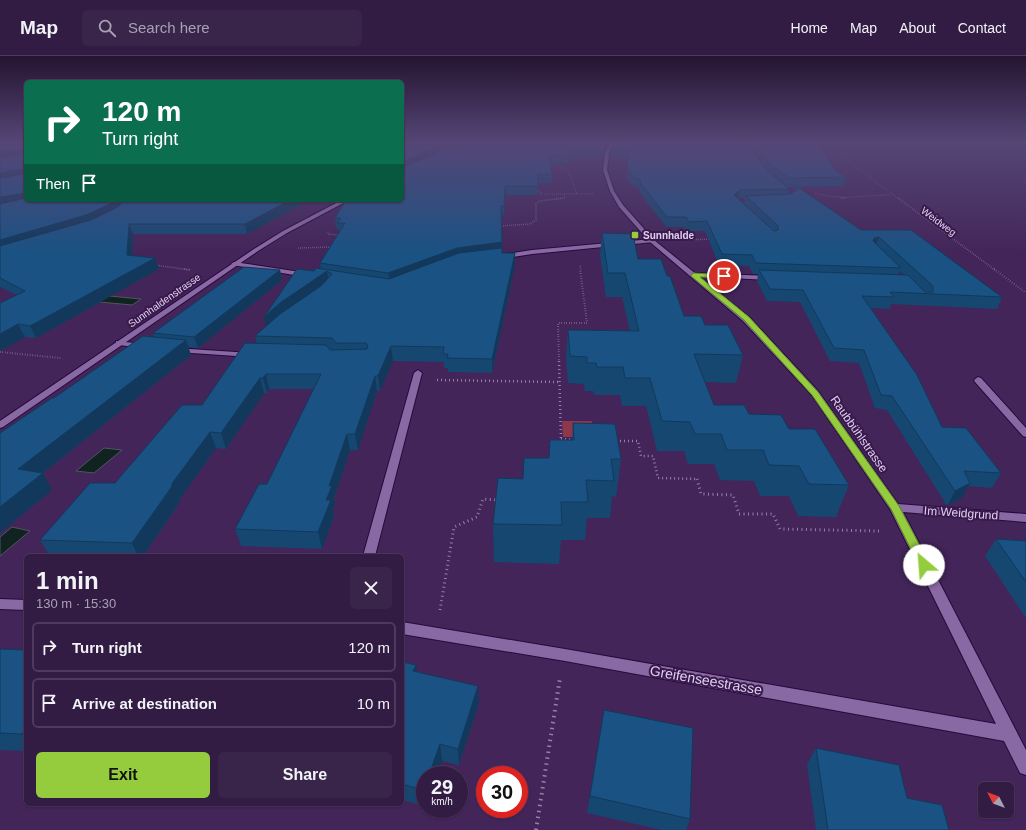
<!DOCTYPE html>
<meta charset="utf-8">
<style>
:root{--surface:#321c43;--page:#3a254a;--text:#f1f3f6;--muted:#a8a1b2;--line:#4d3a5c;--accent:#94cc3d}
body{margin:0;font-family:Arial,sans-serif;background:var(--page);color:var(--text);height:100vh;display:flex;flex-direction:column;font-size:15px;white-space:nowrap}
*{box-sizing:border-box;margin:0}
p{font-size:13px;color:var(--muted)}
.icon{flex:none;width:22px;height:22px;fill:none;stroke:currentColor;stroke-width:2;stroke-linecap:round;stroke-linejoin:round}
.map{position:relative;flex:1;overflow:hidden}
.details{position:absolute;left:24px;top:498px;width:380px;height:252px;display:flex;flex-direction:column;background:var(--surface);border-radius:6px;box-shadow:0 1px 3px #0004,0 0 0 1px var(--line)}
.details>*{flex:none}
.top-card{position:absolute;left:24px;top:24px;width:380px;height:122px;border-radius:6px;box-shadow:0 1px 3px #0004,0 0 0 1px var(--line);background:#0b6e4f;color:#fff;overflow:hidden}
.needle{width:26px;rotate:312deg}
.fabs{position:absolute;left:978px;top:726px;display:grid;gap:8px}
.fabs a{display:grid;place-items:center;width:36px;height:36px;border-radius:6px;background:var(--surface);box-shadow:0 1px 3px #0004,0 0 0 1px var(--line);font-size:20px}
.speed{position:absolute;left:416px;top:710px;display:flex;gap:8px;font-size:20px;font-weight:700;text-align:center}
.speed>*{display:grid;place-content:center;width:52px;height:52px;border-radius:50%;background:var(--surface);box-shadow:0 1px 3px #0004,0 0 0 1px var(--line);line-height:1}
.speed small{font-size:10px;font-weight:400}
.speed .limit{border:6px solid #d22;background:#fff;color:#111}
.pin{position:absolute;display:grid;place-items:center;width:34px;height:34px;color:#fff;margin:-17px;border:2px solid #fff;border-radius:50%;box-shadow:0 1px 4px #0007}
.me{position:absolute;width:44px;margin:-22px;rotate:333deg;stroke-linejoin:round;filter:drop-shadow(0 0 3px #0008)}
.turn{display:flex;align-items:center;gap:14px;height:84px;padding:0 12px;font-size:18px}
.turn .icon{width:52px;height:52px;stroke-width:2.5}
.turn b{display:block;font-size:28px;line-height:34px}
.then{display:flex;align-items:center;height:38px;padding:0 12px;background:#0003;gap:8px;font-size:15px}
.round{display:grid;place-items:center;flex:none;width:42px;height:42px;border-radius:6px;background:var(--page)}
.summary{display:flex;align-items:center;justify-content:space-between;height:68px;padding:0 12px}
h1{font-size:24px;font-weight:800;line-height:30px}
.button{display:flex;gap:8px;margin-top:auto;padding:8px 12px}
.button a{flex:1;height:46px;border-radius:6px;background:var(--accent);color:#111;font-size:16px;font-weight:800;line-height:46px;text-align:center}
.button a+a{background:var(--page);color:var(--text)}
ul{padding:0;list-style:none}
li{display:flex;align-items:center;gap:12px;height:50px;margin:0 8px 6px;padding:0 4px;border:2px solid var(--line);border-radius:6px}
li div{flex:1}
li b{display:block;font-size:15px}
li em{font-style:normal}
header{display:flex;align-items:center;gap:24px;box-sizing:border-box;height:56px;padding:0 20px;background:var(--surface);border-bottom:1px solid var(--line)}
header strong{font-size:19px}
nav{display:flex;gap:22px;margin-inline-start:auto;font-size:14px}
.search{width:280px;height:36px;background:var(--page);display:flex;align-items:center;gap:10px;box-sizing:border-box;padding:0 14px;border-radius:6px;color:var(--muted);font-size:15px}
.map>svg:first-child{display:block}
.green{fill:#8e374b}
.water{fill:#102321;stroke:#4e575f}
.lines{fill:none;stroke-linecap:round;stroke-linejoin:round}
.lane-casing{stroke:#29093d;stroke-width:2}
.street-casing{stroke:#29093d;stroke-width:2}
.path-far5{stroke:#967fa9;stroke-width:1;stroke-dasharray:0.5 1.5;stroke-linecap:butt}
.path-far4{stroke:#967fa9;stroke-width:1.5;stroke-dasharray:0.5 1.5;stroke-linecap:butt}
.path-far3{stroke:#967fa9;stroke-width:2;stroke-dasharray:0.5 2;stroke-linecap:butt}
.path-far2{stroke:#967fa9;stroke-width:2.5;stroke-dasharray:1 3;stroke-linecap:butt}
.path-far1{stroke:#967fa9;stroke-width:3;stroke-dasharray:1 3.5;stroke-linecap:butt}
.path{stroke:#967fa9;stroke-width:4;stroke-dasharray:1.5 4.5;stroke-linecap:butt}
.lane{fill:#8969a3;fill-rule:evenodd}
.street{fill:#8969a3;fill-rule:evenodd}
.wall{fill:#164771;fill-rule:evenodd}
.shaded-wall{fill:#12395c}
.building{fill:#1a5283;stroke:#12395c}
.route{fill:#94cc3d;stroke:#608528}
.poi-dot{fill:#94cc3d;stroke:#381a4d;stroke-width:1.5}
.labels{text-anchor:middle;stroke-width:4;stroke-linejoin:round;paint-order:stroke}
.far-street-label{font-size:10px;fill:#e0cfef;stroke:#381a4d}
.far-poi-label{font-size:10px;font-weight:bold;fill:#e0cfef;stroke:#381a4d;text-anchor:start}
.street-label{font-size:12px;fill:#e0cfef;stroke:#381a4d}
.near-street-label{font-size:14px;fill:#e0cfef;stroke:#381a4d}
</style>
<header>
<strong>Map</strong>
<div class="search"><svg class="icon" aria-label="search" viewBox="0 0 24 24"><circle cx="10" cy="10" r="6"/><path d="M15 15l6 6"/></svg>Search here</div>
<nav><a>Home</a><a>Map</a><a>About</a><a>Contact</a></nav>
</header>
<div class="map">
<svg width="1026" height="774" viewBox="0 0 1026 774">
<rect width="100%" height="100%" fill="#432559"/>
<path class="green" d="M562 365H592L593 381H563Z"/>
<path class="water" d="M99 239 141 243 132 249 89 245Z
M104 392 122 394 94 417 76 415Z
M12 471 30 475 0 500V481Z"/>
<g class="lines">
<g class="lane-casing">
<path id="lane" d="M652 183 655 185 654 186 532 198 501 203 498 201 501 199 532 194Z
M234 206 307 217 310 219 307 221 232 209 231 208Z
M694 217 770 220 773 222 770 224 692 220V218Z
M116 285 143 288 147 290 143 292 119 289H116Z
M174 292 251 297 255 299 251 301 177 296H174Z
M418 314 422 317 375 500H363L414 317Z"/>
</g>
<g class="street-casing">
<path id="street" d="M610 87H614L609 97 607 114 614 135 623 149 654 184 749 261 818 335 898 448 1026 458V466L903 456 1026 694V719L1020 717 1004 685 565 605 402 578V566L565 593 996 668 890 453 812 339 743 265 650 186 619 151 610 135 603 114 605 97Z
M342 144H349L287 177 258 195 3 371 0 372V365L254 193 283 175Z
M978 321 981 322 1026 372V381L1023 380 975 326 974 324Z
M0 543 26 544V554L0 553Z"/>
</g>
<path class="path-far5" d="M828 87 848 105 899 143
M555 105V107L569 116 577 138
M535 135H540V138H593
M815 137C841 145 865 139 891 139
M556 143 565 142 564 138"/>
<path class="path-far4" d="M841 142H847
M898 142 995 214
M499 170 530 168 536 164V148L540 145 564 142
M328 176 329 178 338 179 335 184
M682 184 711 183
M298 192 333 191
M155 209 190 214
M580 210 581 214"/>
<path class="path-far3" d="M184 213 190 214
M994 213 1026 237
M0 296 61 302
M559 306 558 267H587L580 213"/>
<path class="path-far2" d="M559 305 561 386
M437 324 559 326
M561 383 575 384
M616 385H638L641 400H653L658 422 697 423V424"/>
<path class="path-far1" d="M697 423 701 438 733 439 739 458H773L780 473 879 475
M440 554 454 471 477 461 483 443 497 444"/>
<path class="path" d="M536 774 560 622"/>
<use href="#lane" class="lane"/>
<use href="#street" class="street"/>
</g>
<path class="wall" d="M0 87H26V144H309L247 178H133L132 200 159 213 36 282 25 281 0 295 17 239 0 231Z
M402 87H608L604 96 603 102H570V107L550 108 552 118V127H538L537 139H505L504 159H501L502 197 515 209 492 317 448 316V312H444V306L393 305 380 335H377L358 394H350L334 442 335 447 333 453 334 461 322 493 241 490 235 473 267 428 314 333H269L267 337H264L226 393 216 392 179 444 180 446 143 500H50L40 484 115 427 202 349 257 287 255 280 266 270 314 215 321 213 320 207 339 177 338 172H336L335 162Z
M752 87H816L837 116 846 121 843 130 797 131 861 174H911L1002 241 997 253 891 248 890 253 871 252 942 371 1001 417 992 432 968 430 962 442 947 450 887 354 875 352 859 307 830 305 800 246 767 245 757 225 758 218H753L749 210 719 209 705 175H688L684 171H666L640 137 639 132H635L627 122V102H610L611 94 749 89 758 103 762 108ZM788 131H794L793 137 791 138 788 139 789 133ZM738 142H745L744 148ZM900 215 904 219H898Z
M602 177 638 203 667 220 684 260 705 269 743 299 736 327 705 326 714 349 749 358 789 373 849 429 836 461 798 460 789 440H760L754 425 720 424 714 408H688L684 395H657L646 350H622L620 339H594L593 335H585L584 328 568 327 566 301 568 274 630 275 622 241H606L600 199Z
M280 214 282 224 198 292 188 291 191 299 43 417 52 434 0 477V377L54 342 154 281 153 277Z
M573 367 621 403 616 441 612 440 610 462H587L585 484H561L559 508 494 506 493 468 523 423 549 402 550 384H572Z
M996 483 1026 485V562L985 500Z
M0 593 26 594V695L0 694Z
M402 606 417 616 479 647 459 709 442 705 437 719H425V750L402 744Z
M816 692 907 742 949 774H816L807 708Z
M590 740 690 763 686 774H662L587 757Z"/>
<path class="shaded-wall" d="M446 87H464L402 114V106Z
M605 87H608L604 96 603 102 604 89Z
M24 93 26 99 0 104V96Z
M22 113 26 122 0 126V117Z
M740 134 738 142 734 139Z
M26 137V144L0 151V141Z
M114 144H125L115 157 0 195V184Z
M290 144H309L247 178 245 168Z
M129 168 133 178 131 210 127 199Z
M879 181 875 191 870 193 874 182Z
M502 186V197L390 228 388 217 457 192Z
M515 197V209L492 317V303Z
M155 202 159 213 36 282 30 270Z
M280 214 282 224 198 292 194 281Z
M327 215 329 228 267 274 264 261 280 247Z
M18 268 25 281 0 295V278Z
M186 284 191 299 34 424 43 417 52 434 0 477V451L18 413Z
M391 290 393 305 380 335 378 320Z
M266 318 269 333 267 337 263 322Z
M375 320 377 335 358 394 355 378Z
M260 322 264 337 226 393 221 377Z
M210 376 216 392 179 444 180 446 143 500H138L132 487 171 429Z
M347 378 350 394 334 442 335 447 333 453 334 461 322 493 318 476 329 430Z
M970 427 962 442 947 450 955 435Z
M416 609 419 626 413 615Z
M478 630 479 647 459 709 458 693Z
M26 673V682L22 678Z
M440 688 442 705 437 719H429Z
M425 729V744L423 734Z"/>
<path class="building" d="M0 87H26V137L0 141V122L23 118 24 115 22 113 0 117V101L23 98 24 93 0 96Z
M402 87H446L402 106Z
M460 87H605L604 94H570L571 99 549 100 552 118H538V130H505L504 150H501L502 186 457 192 388 217 320 207 345 167H337L341 162H335L346 144H402V112Z
M613 87H749L758 103 768 115 789 133 740 134 734 139 774 175 778 174V170L746 140 791 138 798 133 795 129 861 174H911L1002 241 890 236 894 241 862 240 917 319 942 371 966 372 1001 417 964 415 970 427 955 435 892 340 881 339 864 294 834 292 803 234 770 233 759 214 908 219 925 236H933V230L879 181 874 182 873 185 901 212 756 207 752 199 722 198 707 165 689 166 686 161H667L641 128 640 123H636L627 113 628 95 611 94Z
M757 87H816L837 116 846 121 789 122 774 111 764 101Z
M26 142V144H114L112 147 86 159 0 184V148Z
M124 144H290L245 168H129L127 199 155 202 30 270 18 268 0 278V247L25 235 0 222V190L91 164 118 151Z
M602 177 633 178 638 203H661L667 220H670L684 260H701L705 269H728L743 299 694 298 714 349H744L749 358 781 359 789 373H815L849 429 809 428 799 410 769 409 763 394H727L721 378H695L690 366 662 365 650 322H625L623 311H597L596 307H587V301L570 300 568 274 639 275 625 217H608Z
M502 192V197H515L492 303 447 302 448 298H443L444 291 391 290 378 320H375L355 378H347L329 430H332L326 444H331L318 476 235 473 259 428H267L321 318H266L263 322H260L221 377 210 376 171 429H173L132 487 40 484 90 427H115L182 349H202L245 287 326 289 330 294 367 293 368 290 366 287H336L332 282 255 280 280 258 321 230 332 218 327 215 280 247 264 261 297 213 314 215 316 212 389 223 459 197Z
M244 211 280 214 194 281 153 277Z
M143 280 186 284 18 413 43 417 0 451V377L52 342H54Z
M573 367 615 368 621 403H611L614 425 586 424 588 446H561L562 469 493 468 498 422 523 423 524 402H549L550 384H574Z
M996 483 1026 485V526Z
M0 593 26 594V673L22 678 0 677Z
M402 606 416 609 413 615 478 630 458 693 440 688 429 719H425V729L423 734 402 728Z
M604 654 693 672 690 763 590 740Z
M816 692 899 709 907 742 942 749 949 774H828Z"/>
<linearGradient id="sky" x2="0" y2="1"><stop stop-color="#251431"/><stop offset="0.44" stop-color="#554676"/><stop offset="1" stop-color="#554676" stop-opacity="0"/></linearGradient>
<rect width="1026" height="196" fill="url(#sky)"/>
<path class="route" d="M694 217 726 219 727 220 724 222 700 221 749 261 818 336 899 450 930 509 928 512 924 513 920 512 891 453 812 339 744 264 691 220V219Z"/>
<rect class="poi-dot" x="631" y="175" width="8" height="8" rx="2"/>
<g class="labels">
<g class="far-street-label">
<text transform="translate(939 165) rotate(37)" y="4">Weidweg</text>
<text transform="translate(164 244) rotate(-35)" y="4">Sunnhaldenstrasse</text>
</g>
<g class="far-poi-label">
<text x="643" y="183">Sunnhalde</text>
</g>
<g class="street-label">
<text transform="translate(859 378) rotate(55)" y="4">Raubbühlstrasse</text>
<text transform="translate(961 457) rotate(4)" y="4">Im Weidgrund</text>
</g>
<g class="near-street-label">
<text transform="translate(706 624) rotate(10)" y="5">Greifenseestrasse</text>
</g>
</g>
</svg>
<div class="fabs">
<a><svg class="needle" viewBox="-14 -14 28 28"><path d="M0-13l5 13h-10z" fill="#e53935"/><path d="M0 13l5-13h-10z" fill="#a8a1b2"/></svg></a>
</div>
<div class="speed"><div>29<small>km/h</small></div><div class="limit">30</div></div>
<div class="pin" style="left:724px;top:220px;background:#d93025"><svg class="icon" aria-label="arrive" viewBox="0 0 24 24"><path d="M6 21V4h12l-3 4 3 4H6"/></svg></div>
<svg class="me" style="left:924px;top:509px" viewBox="-20 -20 40 40"><circle r="19" fill="#fff"/><path d="M0-13L10 11 0 6-10 11z" fill="#94cc3d"/></svg>
<div class="top-card">
<div class="turn"><svg class="icon" aria-label="right" viewBox="0 0 24 24"><path d="M7 20v-9h11M14 6l5 5-5 5"/></svg><div><b>120 m</b>Turn right</div></div>
<div class="then">Then<svg class="icon" aria-label="arrive" viewBox="0 0 24 24"><path d="M6 21V4h12l-3 4 3 4H6"/></svg></div>
</div>
<section class="details">
<div class="summary"><div><h1>1 min</h1><p>130 m · 15:30</p></div><a class="round"><svg class="icon" aria-label="close" viewBox="0 0 24 24"><path d="M6 6l12 12M18 6L6 18"/></svg></a></div>
<ul>
<li><svg class="icon" aria-label="right" viewBox="0 0 24 24"><path d="M7 20v-9h11M14 6l5 5-5 5"/></svg><div><b>Turn right</b></div><em>120 m</em></li>
<li><svg class="icon" aria-label="arrive" viewBox="0 0 24 24"><path d="M6 21V4h12l-3 4 3 4H6"/></svg><div><b>Arrive at destination</b></div><em>10 m</em></li>
</ul>
<div class="button"><a>Exit</a><a>Share</a></div>
</section>
</div>
